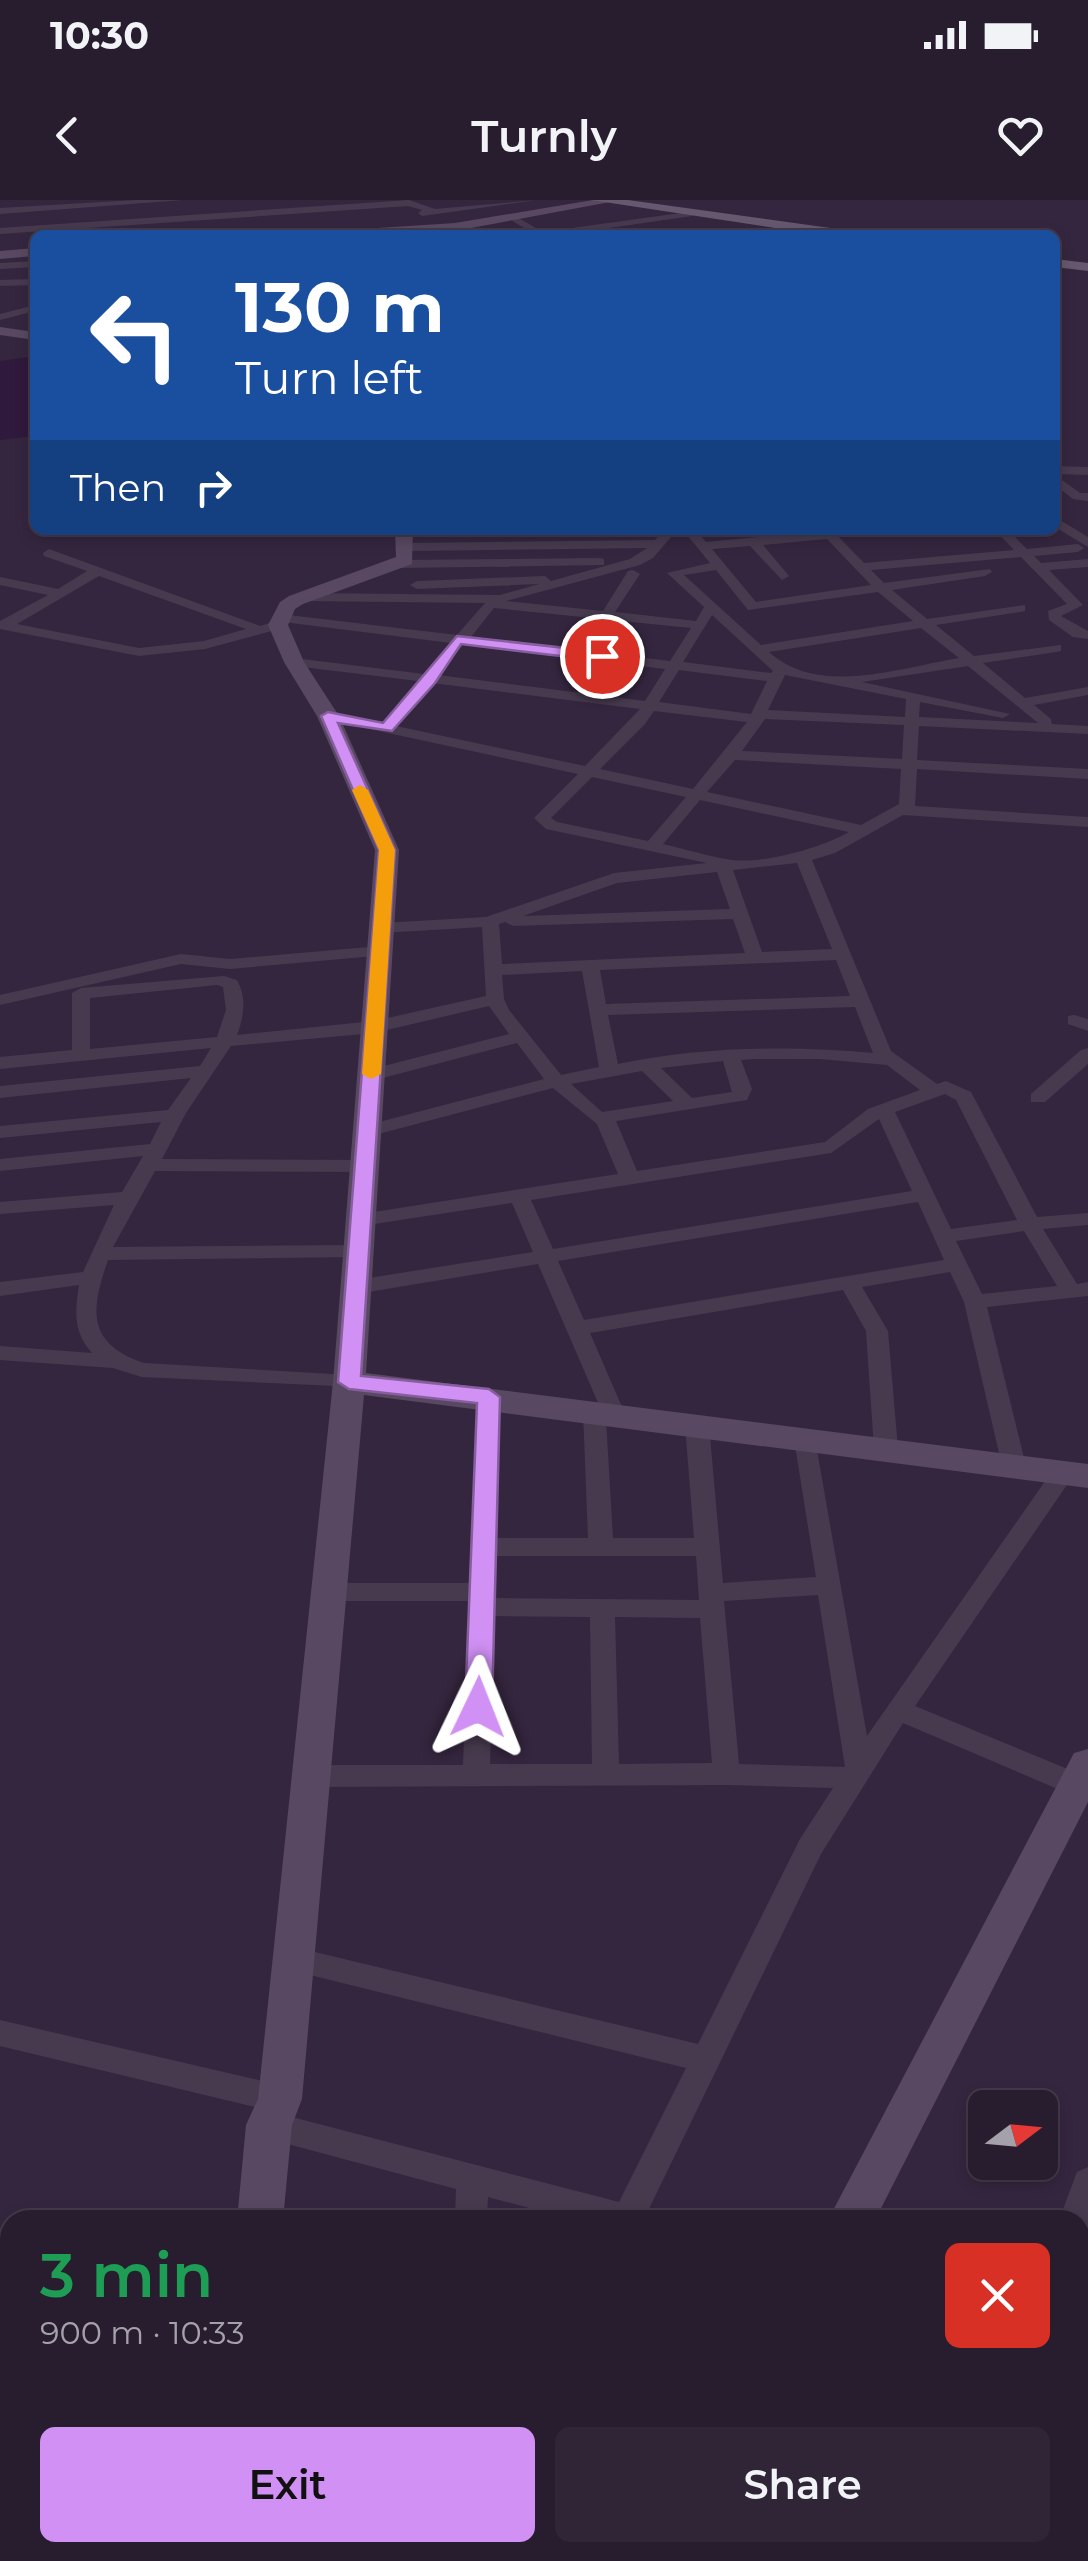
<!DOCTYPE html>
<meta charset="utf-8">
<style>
:root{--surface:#281c2f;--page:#302537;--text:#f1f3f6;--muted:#a5a1aa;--line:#443a4b;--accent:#d090f4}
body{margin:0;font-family:Montserrat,sans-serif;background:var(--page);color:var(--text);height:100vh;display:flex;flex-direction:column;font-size:38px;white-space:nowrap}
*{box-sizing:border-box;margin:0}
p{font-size:32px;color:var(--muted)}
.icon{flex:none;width:55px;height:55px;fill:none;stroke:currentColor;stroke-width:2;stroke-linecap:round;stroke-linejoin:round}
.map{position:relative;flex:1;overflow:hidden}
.side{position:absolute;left:0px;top:2010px;width:1090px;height:352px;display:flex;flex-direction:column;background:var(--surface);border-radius:30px 30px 0 0;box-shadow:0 5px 15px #0003,0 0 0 2px var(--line)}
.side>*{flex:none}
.top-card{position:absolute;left:30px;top:30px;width:1030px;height:305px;border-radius:15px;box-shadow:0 5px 15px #0003,0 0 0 2px var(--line);background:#1a4fa0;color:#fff;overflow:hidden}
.needle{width:65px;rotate:74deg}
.tools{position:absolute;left:968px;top:1890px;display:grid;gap:20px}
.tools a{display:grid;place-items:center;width:90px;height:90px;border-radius:15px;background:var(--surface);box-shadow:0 5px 15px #0003,0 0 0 2px var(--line);font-size:50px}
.pin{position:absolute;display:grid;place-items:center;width:85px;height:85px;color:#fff;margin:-42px;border:5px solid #fff;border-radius:50%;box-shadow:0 2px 10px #0007}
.me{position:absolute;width:110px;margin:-55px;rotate:2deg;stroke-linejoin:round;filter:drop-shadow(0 0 8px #0008)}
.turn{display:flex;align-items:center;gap:35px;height:210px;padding:0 40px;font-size:45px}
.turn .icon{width:130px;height:130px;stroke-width:2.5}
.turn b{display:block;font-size:70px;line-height:85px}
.then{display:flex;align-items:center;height:95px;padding:0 40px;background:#0003;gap:20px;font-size:38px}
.round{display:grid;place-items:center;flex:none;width:105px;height:105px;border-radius:15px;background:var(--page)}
.summary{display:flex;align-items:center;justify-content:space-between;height:170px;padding:0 40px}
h1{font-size:60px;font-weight:600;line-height:75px;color:#1e9e55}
.button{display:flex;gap:20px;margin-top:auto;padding:20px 40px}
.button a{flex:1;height:115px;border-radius:15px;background:var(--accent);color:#111;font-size:40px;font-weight:600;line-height:115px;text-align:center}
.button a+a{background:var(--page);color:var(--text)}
.status{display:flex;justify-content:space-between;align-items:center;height:70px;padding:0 50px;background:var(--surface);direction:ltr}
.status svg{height:28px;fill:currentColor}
header{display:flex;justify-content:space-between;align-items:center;height:130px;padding:0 40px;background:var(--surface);font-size:45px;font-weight:600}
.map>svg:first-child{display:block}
.water{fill:#2f193c}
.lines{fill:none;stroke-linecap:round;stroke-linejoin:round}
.street{fill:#473a4f;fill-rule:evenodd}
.secondary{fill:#594861;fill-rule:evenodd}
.primary{fill:#66586e;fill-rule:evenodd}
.route{fill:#d090f4;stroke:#875e9f;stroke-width:2.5}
.slow{fill:#f59e0b}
</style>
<div class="status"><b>10:30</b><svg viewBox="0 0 49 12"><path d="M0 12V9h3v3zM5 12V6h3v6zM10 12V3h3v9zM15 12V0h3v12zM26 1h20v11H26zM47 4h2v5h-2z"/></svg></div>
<header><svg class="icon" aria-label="back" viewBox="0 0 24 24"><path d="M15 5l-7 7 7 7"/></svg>Turnly<svg class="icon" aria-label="heart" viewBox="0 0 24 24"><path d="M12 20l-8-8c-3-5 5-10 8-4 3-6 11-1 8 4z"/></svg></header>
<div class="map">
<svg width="1088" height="2361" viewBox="0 0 1088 2361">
<rect width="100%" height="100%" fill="#35263f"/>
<path class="water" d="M35 156V236L0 240V161Z"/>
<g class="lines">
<path class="street" d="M136 0H183L0 14V8Z
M409 0 435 9 537 0 422 16 418 13 422 10 408 6 0 34V28Z
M695 11 692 16 561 35H535L508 18 515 16 543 32Z
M35 61V67L0 69V63Z
M35 79V85L0 86V80Z
M35 105V111L0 120V114Z
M1055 266 1088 267V275L1055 274Z
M1055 275 1080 293H1088V301L1073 299 1055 285Z
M1055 317 1088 337V347L1055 327Z
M664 330H677L653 358 640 365 506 401 603 411 628 371 633 370 640 374 615 412 696 421 704 407 667 373 710 363 683 330H696L706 342 832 330 864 363 1014 350 995 330H1008L1027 349 1078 344 1084 348 1078 352 1034 356 1041 363 1088 359V367L1049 370 1083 405 1061 416 1088 431V439L1073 437 1049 420 1048 411 1067 404 1021 357 871 370 884 383 990 369 992 372 985 376 892 390 927 419 1025 405V411L1020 412 936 425 974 456 1061 445V451L1056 452 983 463 1025 498 1088 487V495L1034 505 1051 519 1052 524 1088 526V534L919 526 917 560 1088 569V579L917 569 915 606 1088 617V627L903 615 835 653 812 660 891 851 937 884 946 881 971 892 1037 1017 1088 1013V1025L1043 1029 1077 1084 1088 1082V1096L987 1107 1026 1266 1022 1272 1014 1274 1002 1266 964 1102 950 1072 862 1087 888 1131 898 1249 886 1257 874 1249 866 1131 843 1090 590 1133 625 1214 622 1219H606L613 1338H694L685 1225 697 1217 709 1225 723 1383 816 1377 794 1239 806 1231 814 1233 867 1536 1055 1267H1071L1075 1273 1071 1279 915 1506 1087 1577 1088 1590 1077 1596 1067 1593 903 1523 821 1654 646 2015 648 2020H574L488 1997 487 2020H455L456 1989 269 1939 258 1935 253 1925 258 1915 269 1911 619 2002 686 1868 294 1771 284 1768 279 1759 284 1750 294 1747 698 1844 800 1639 833 1588 726 1585 311 1587 301 1584 297 1576 301 1568 311 1565H463L469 1401H329L320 1398 317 1392 320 1386 329 1383H470L478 1197 481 1192 489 1189 500 1197 496 1338H588L583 1211 586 1206 599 1205 538 1064 356 1094 345 1087 356 1080 533 1052 512 1003 361 1026 351 1020 361 1014 618 974 597 924 553 888 367 937 360 935 357 931 360 927 544 879 517 843 371 881 362 875 364 871 509 834 489 806 374 833 231 846 186 913 162 959 365 960 375 966 365 972 155 971 113 1047 358 1045 368 1051 358 1057 108 1060C90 1112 87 1143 144 1163L349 1175 357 1177 360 1182 357 1187 142 1177 113 1168 0 1160V1146L92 1153C73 1132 75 1112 79 1085L0 1096V1082L83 1072 114 1005 0 1014V1002L122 992 143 956 0 971V959L150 944 161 922 0 938V926L168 910 191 878 0 898V886L200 866 211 848 0 869V857L72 850V793L81 788 224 776 237 780C247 798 244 816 237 835L374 821 486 796 482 727 381 733 372 728 381 723 486 717 614 673 707 663 546 629 534 618 578 574 323 519 321 516 328 512 382 523 418 481 294 466 287 462 294 458 424 474 451 443 283 422V428L205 449 139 456 0 429V421L48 395 0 385V377L58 389 87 371 44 356 43 353 49 349 260 426 277 421 273 418 280 414 457 435 485 403 303 401 296 397 303 393 500 395 539 384 417 389 410 385 417 381 545 376 551 381 630 359 647 348 407 351 401 347 407 343 655 340ZM827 339 871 385 756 402 712 349 750 346 782 380 789 376 763 345ZM716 370 748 410 878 392 913 421 761 445 684 375ZM99 376 246 429 204 441 139 448 17 424ZM494 408 691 428 670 461 471 437ZM712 415 773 471 771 473 683 462ZM921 428 959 458C899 468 818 497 769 452ZM464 444 665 469 645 501 438 475ZM968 466 1038 523 919 517 920 502 1003 518 1010 514 862 482ZM679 470 767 481 751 514 659 502ZM785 475 906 499 905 517 768 510ZM432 483 640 509 585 566 396 526ZM654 511 747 522 693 589 600 569 645 524ZM765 519 904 525 902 559 742 551ZM735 560 901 569 899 604 861 625 707 592ZM592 577 686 597 648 641 557 622 551 618ZM700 600 849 632C821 648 764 664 732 660 711 657 685 649 663 644ZM797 663 832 749 762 752 733 670ZM717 672 730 709 523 716 617 683ZM733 719 745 753 502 764 499 724 505 722 513 726ZM836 760 850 796 606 804 600 770ZM582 771 599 867 561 875 509 810 504 799 502 775ZM217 785 223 787 226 810 217 837 90 849V798ZM855 807 873 853C788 845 700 847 618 864L608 815ZM754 859H820L887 865 920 890 868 909 825 942 637 971 616 921 747 900 752 889 741 860ZM723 861 732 892 692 898 661 868ZM642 871 673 901 602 912 571 884ZM945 894 956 900 1017 1020 951 1029 895 912ZM879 919 912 991 553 1049 531 1000 831 953ZM918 1002 944 1060 584 1120 558 1061ZM1024 1031 1057 1086 982 1094 956 1041ZM496 1356H696L699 1400 495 1398ZM818 1395 845 1567 739 1564 724 1401ZM494 1416 590 1417 592 1564H490ZM615 1417 700 1418 712 1563 619 1564Z
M599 358 604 359V365L399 368 393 364 399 360Z
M380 746 389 751 386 755 230 769 181 764 0 805V795L181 754 230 759Z
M1074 815 1088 819V831L1068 824V816Z
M1088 848V864L1045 902H1031V894L1081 850Z
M0 1820 280 1885 291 1889 295 1899 291 1909 280 1913 0 1846Z
M1088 1967V2027L1080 2033V2020H1059L1077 1972Z
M1088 2042V2077L1080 2080V2046Z
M449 2352H485V2361H449Z"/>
<path class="secondary" d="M593 0H621L455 31 324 35 331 31 455 23Z
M35 48V56L0 59V51Z
M0 127 35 132V140L0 135Z
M395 330H413L412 364 303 404 295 409 288 425 304 462 339 516 399 650 366 1173 1088 1264V1288L364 1195 302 1899 292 1925 283 2020H237L246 1925 258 1899 333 1182 375 650 317 516 284 462 268 425 280 402 289 396 396 357Z
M1088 1549V1602L875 2020H828L1074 1553Z
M201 2352H253L252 2361H200Z
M677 2352H730L726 2361H674Z"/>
<path class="primary" d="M591 0H628L852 31 859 35H821Z
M1055 59 1088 63V71L1055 67Z"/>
</g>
<path class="route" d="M457 436 602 452 609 456 602 461 461 444 435 483 392 531 338 523 395 650 361 1176 489 1189 500 1197 492 1507 488 1514H469L465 1507 477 1203 349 1189 338 1182 379 650 321 516 328 512 383 523Z"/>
<path class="slow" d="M360 585 368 590 395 650 381 874 371 879 362 874 379 650 352 590Z"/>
</svg>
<div class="tools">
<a><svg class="needle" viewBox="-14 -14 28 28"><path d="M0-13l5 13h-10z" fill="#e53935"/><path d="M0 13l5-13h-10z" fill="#a5a1aa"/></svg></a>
</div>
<div class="pin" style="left:602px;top:456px;background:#d93025"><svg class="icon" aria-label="arrive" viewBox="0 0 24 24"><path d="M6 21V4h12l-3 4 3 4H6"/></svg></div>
<svg class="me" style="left:478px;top:1507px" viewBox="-20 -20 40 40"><path d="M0-17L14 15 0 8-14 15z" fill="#d090f4" stroke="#fff" stroke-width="4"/></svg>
<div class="top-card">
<div class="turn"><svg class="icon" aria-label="left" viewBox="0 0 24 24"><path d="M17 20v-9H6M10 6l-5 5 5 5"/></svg><div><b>130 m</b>Turn left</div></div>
<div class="then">Then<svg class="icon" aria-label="right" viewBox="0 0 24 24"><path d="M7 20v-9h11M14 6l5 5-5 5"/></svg></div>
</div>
<section class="side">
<div class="summary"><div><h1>3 min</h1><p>900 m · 10:33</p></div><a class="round" style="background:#d93025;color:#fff"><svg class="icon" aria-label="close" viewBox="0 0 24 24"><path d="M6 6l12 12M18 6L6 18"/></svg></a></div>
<div class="button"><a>Exit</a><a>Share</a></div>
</section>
</div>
